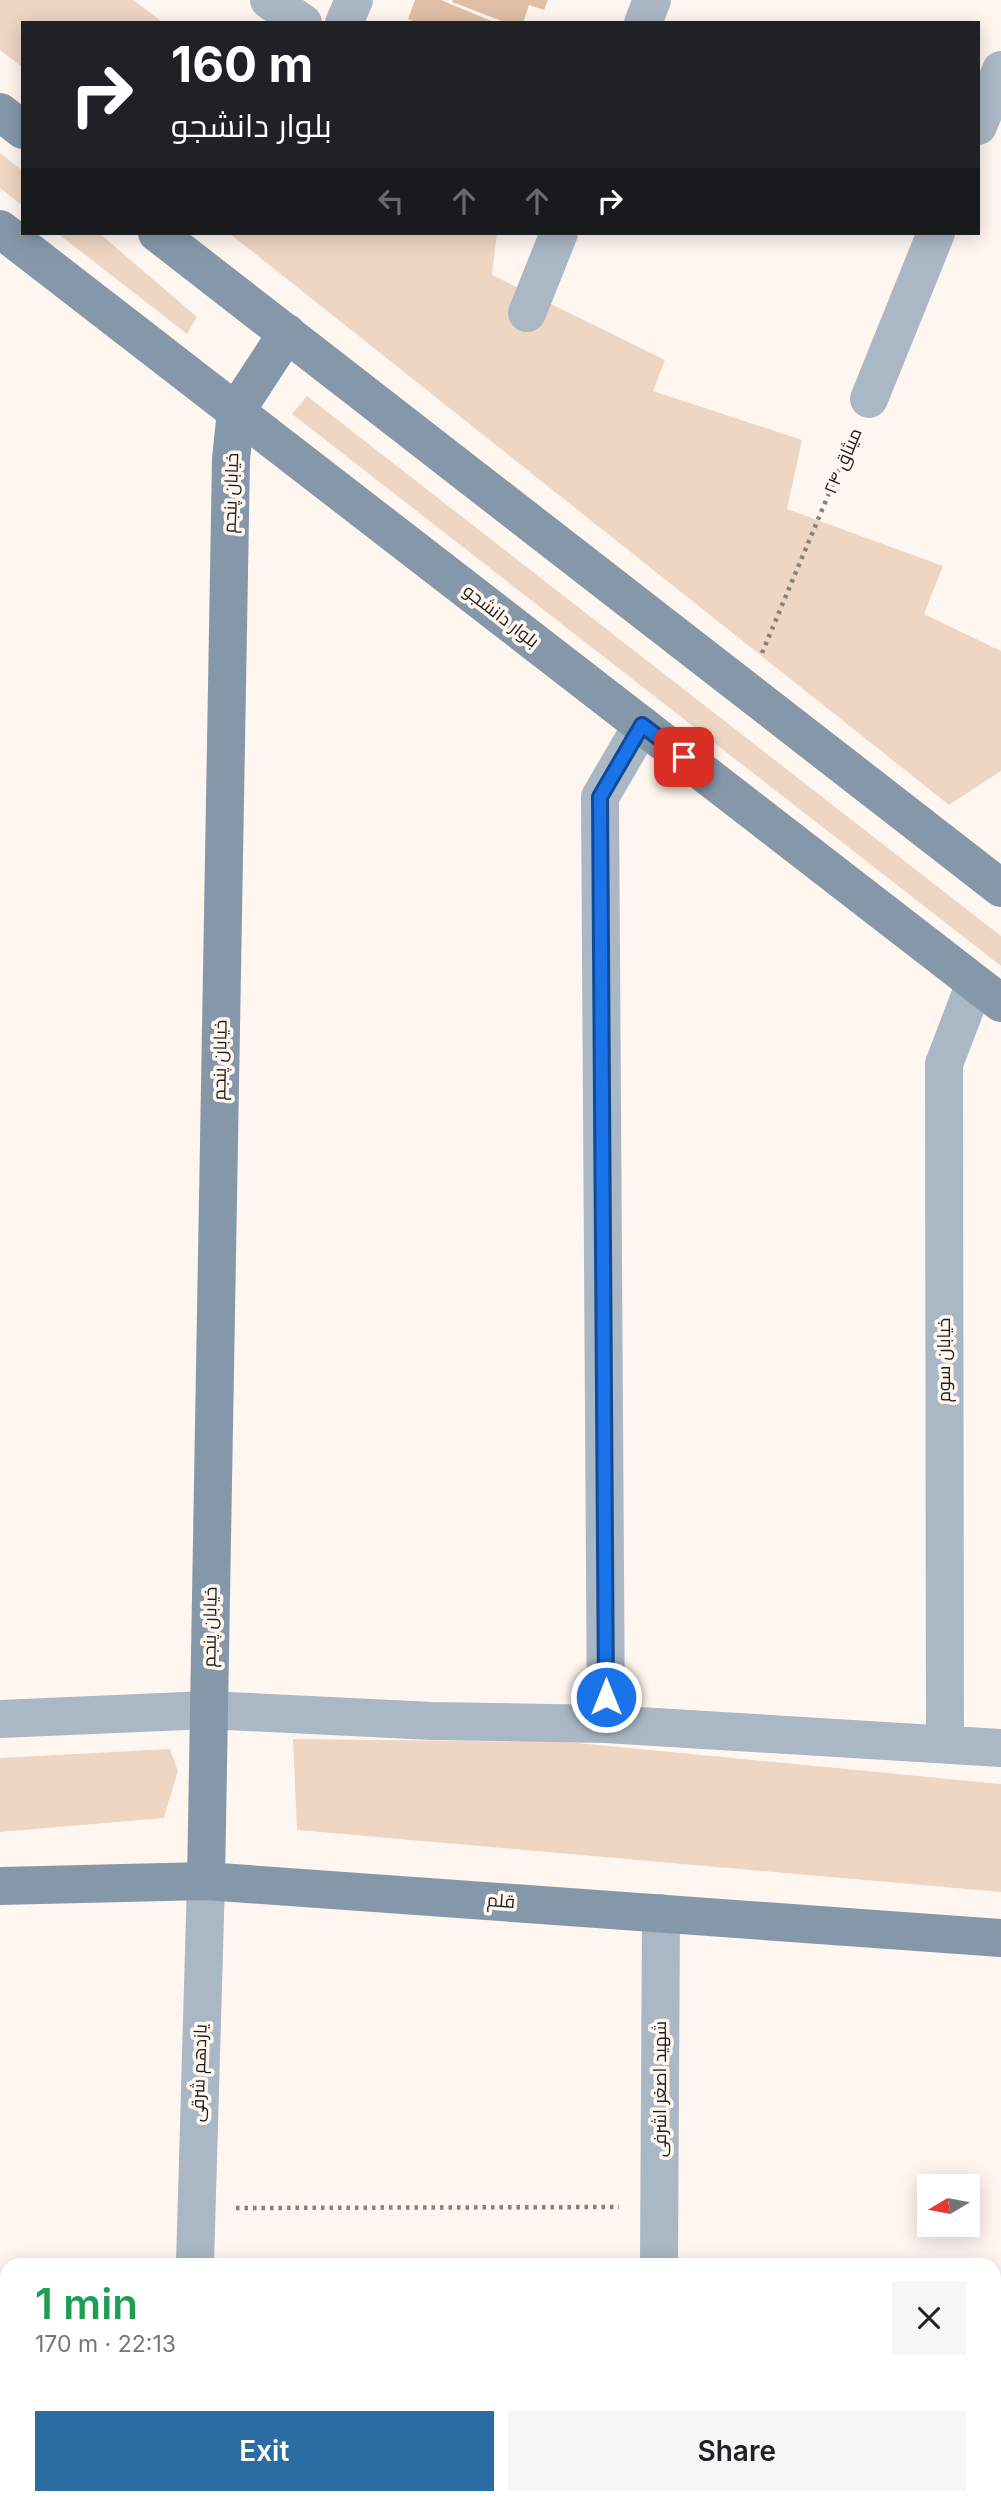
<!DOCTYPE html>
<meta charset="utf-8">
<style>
:root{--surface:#fff;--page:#f6f6f6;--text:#202124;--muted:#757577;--accent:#2b6da3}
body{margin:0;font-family:Inter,Cairo,sans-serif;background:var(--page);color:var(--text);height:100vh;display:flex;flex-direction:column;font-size:26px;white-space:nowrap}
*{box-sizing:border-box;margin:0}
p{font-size:23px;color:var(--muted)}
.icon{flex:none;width:38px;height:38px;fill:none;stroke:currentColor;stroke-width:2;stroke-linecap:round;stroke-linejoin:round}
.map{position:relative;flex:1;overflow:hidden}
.panel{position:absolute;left:0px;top:2258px;width:1001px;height:247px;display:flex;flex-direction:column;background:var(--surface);border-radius:21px 21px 0 0;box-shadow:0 4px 18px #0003}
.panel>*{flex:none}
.banner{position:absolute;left:21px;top:21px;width:959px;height:214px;border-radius:0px;box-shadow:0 4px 18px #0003;background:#202124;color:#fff;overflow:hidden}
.needle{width:46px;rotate:260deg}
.tools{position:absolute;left:917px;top:2174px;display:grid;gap:14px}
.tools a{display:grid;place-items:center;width:63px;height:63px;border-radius:0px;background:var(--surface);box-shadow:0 4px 18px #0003;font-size:35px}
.pin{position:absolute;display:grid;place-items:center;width:60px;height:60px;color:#fff;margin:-30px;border-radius:14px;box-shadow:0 4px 10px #0006}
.me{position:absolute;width:77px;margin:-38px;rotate:0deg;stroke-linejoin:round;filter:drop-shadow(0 0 5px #0008)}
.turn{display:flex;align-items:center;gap:24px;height:147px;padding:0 35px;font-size:32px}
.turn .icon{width:91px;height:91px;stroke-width:2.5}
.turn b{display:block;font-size:49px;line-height:60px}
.lanes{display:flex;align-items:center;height:66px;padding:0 35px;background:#0003;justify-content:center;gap:35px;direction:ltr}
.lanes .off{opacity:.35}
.round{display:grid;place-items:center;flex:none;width:74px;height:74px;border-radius:0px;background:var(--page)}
.headline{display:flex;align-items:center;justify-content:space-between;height:119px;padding:0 35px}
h1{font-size:42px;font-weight:600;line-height:52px;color:#1e9e55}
.primary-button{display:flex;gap:14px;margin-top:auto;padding:14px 35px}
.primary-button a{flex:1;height:80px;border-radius:0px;background:var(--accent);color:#fff;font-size:28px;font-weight:600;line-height:80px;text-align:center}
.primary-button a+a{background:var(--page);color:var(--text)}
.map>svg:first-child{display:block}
.green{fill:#eed6c3}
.building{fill:#dfbfa6}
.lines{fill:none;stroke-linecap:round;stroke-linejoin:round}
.path{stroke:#88827d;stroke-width:4.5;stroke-dasharray:3.5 5;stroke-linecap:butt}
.street{stroke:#aab7c4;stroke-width:38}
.secondary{stroke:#8598aa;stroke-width:38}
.route-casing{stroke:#114b97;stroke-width:18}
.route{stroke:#1a73e8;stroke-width:12}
.labels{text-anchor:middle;stroke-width:7;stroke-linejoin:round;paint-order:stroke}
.street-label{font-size:18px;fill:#1d1a17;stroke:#fff6f0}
</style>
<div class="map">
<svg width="1001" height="2503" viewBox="0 0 1001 2503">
<rect width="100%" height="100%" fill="#fff6f0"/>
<path class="green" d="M0 0H133L164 23H23V68L0 50Z
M0 153 23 171V206L0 188Z
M57 233H99L197 317 187 334Z
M229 233H497L492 275 665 360 653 391 802 440 787 509 943 566 924 614 1001 651V771L949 805Z
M307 396 1001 936V966L292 414Z
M293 1739 567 1742 1001 1784V1892L297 1830Z
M170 1749 178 1771 164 1818 0 1832V1758Z"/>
<path class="building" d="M415 0H441L496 23H418L408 19Z
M453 0H548L544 10 529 5 523 23H507L452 2Z"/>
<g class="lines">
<path class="path" d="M762 653 853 436
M236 2208 619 2207"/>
<path class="street" d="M269 0 303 23
M344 23 354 0
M643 23 652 0
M978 126 1001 70
M527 313 559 233
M869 399 936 233
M0 1719 208 1710 432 1721 606 1724 1001 1748
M606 1724 600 797 642 725
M945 1742 944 1064 975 983
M195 2264 206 1881
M659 2264 661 1913
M196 2497V2503
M657 2503V2497"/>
<path class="secondary" d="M0 112 23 130
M0 229 1001 1003
M157 233 1001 888
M206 1881 231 459 236 411 287 333
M0 1886 206 1881 1001 1938"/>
</g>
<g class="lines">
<g class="route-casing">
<path id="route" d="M606 1697 600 797 642 725 684 757"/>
</g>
<use href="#route" class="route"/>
</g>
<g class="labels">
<g class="street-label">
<text transform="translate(843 461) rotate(-67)" y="6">میثاق ۲۴</text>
<text transform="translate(231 493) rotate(-88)" y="6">خیابان پنجم</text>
<text transform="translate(501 616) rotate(38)" y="6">بلوار دانشجو</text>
<text transform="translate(220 1060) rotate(-89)" y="6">خیابان پنجم</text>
<text transform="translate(944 1360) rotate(-90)" y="6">خیابان سوم</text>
<text transform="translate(210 1627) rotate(-89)" y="6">خیابان پنجم</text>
<text transform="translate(501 1901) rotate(4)" y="6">قلم</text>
<text transform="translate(199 2073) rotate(-88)" y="6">یازدهم شرقی</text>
<text transform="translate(660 2089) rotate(-90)" y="6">شهید اصغر اشرفی</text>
</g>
</g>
</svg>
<div class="tools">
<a><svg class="needle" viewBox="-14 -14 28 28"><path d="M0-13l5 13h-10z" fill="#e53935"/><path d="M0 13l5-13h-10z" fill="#757577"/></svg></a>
</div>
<div class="pin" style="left:684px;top:757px;background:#d93025"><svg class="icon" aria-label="arrive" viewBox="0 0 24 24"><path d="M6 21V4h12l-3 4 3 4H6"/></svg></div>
<svg class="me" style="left:606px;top:1697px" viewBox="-20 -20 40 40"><circle r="17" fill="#1a73e8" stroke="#fff" stroke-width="3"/><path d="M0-11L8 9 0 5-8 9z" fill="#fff"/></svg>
<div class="banner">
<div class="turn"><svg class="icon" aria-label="right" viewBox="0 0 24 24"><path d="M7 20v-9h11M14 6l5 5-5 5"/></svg><div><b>160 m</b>بلوار دانشجو</div></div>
<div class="lanes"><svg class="icon off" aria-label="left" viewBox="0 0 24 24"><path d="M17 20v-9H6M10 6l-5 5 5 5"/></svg><svg class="icon off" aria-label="ahead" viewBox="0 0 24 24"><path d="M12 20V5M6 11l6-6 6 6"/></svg><svg class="icon off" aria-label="ahead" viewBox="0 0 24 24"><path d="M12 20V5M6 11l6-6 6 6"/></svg><svg class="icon" aria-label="right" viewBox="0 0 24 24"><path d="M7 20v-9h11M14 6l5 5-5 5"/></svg></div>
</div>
<section class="panel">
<div class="headline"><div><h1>1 min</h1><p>170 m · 22:13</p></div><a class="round"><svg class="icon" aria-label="close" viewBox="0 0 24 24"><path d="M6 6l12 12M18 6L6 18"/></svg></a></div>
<div class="primary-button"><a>Exit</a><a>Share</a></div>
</section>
</div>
